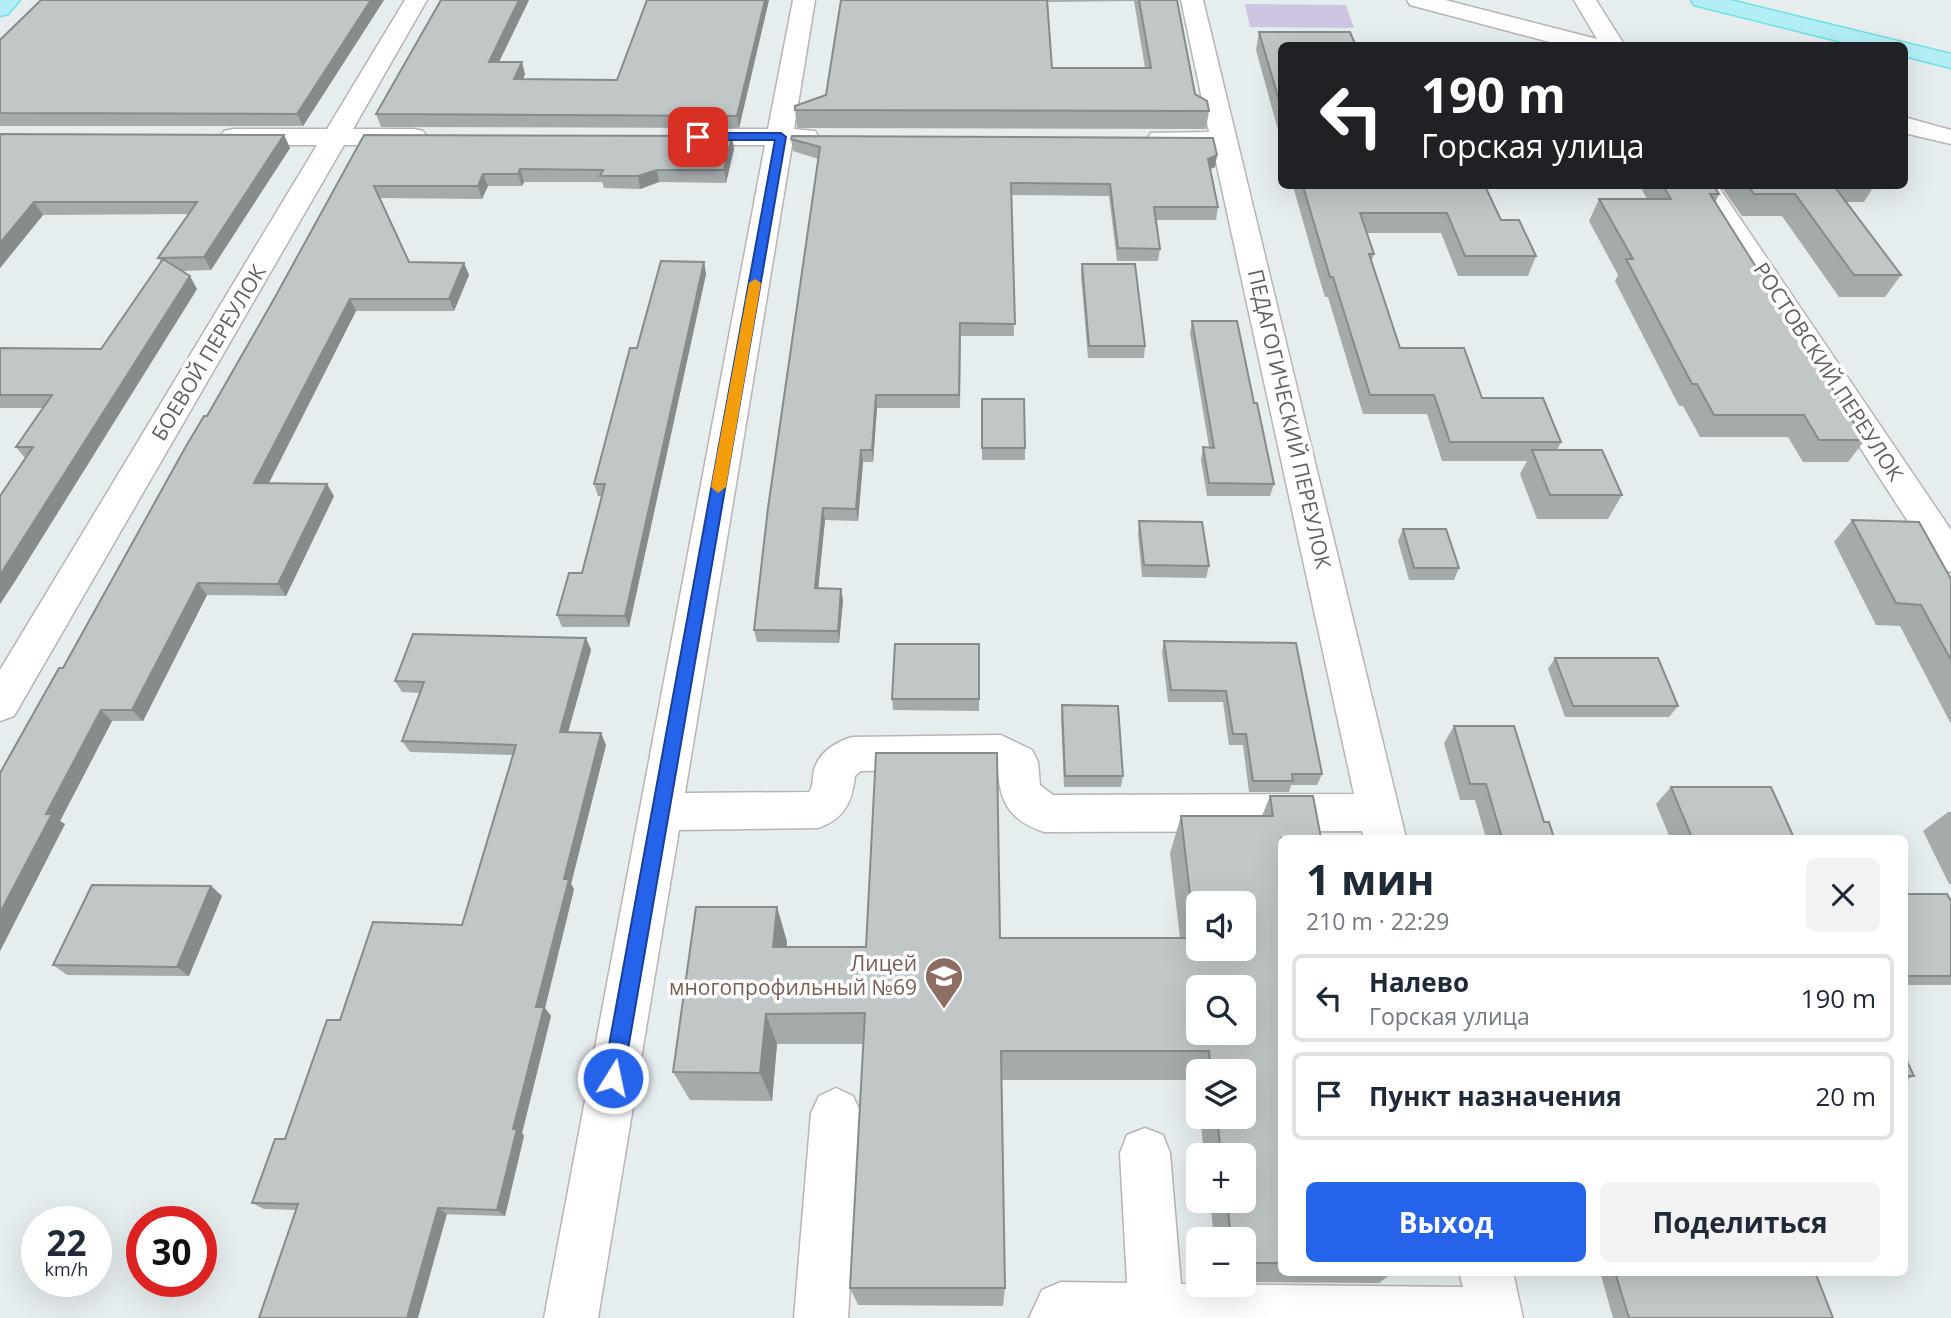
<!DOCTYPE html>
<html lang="ru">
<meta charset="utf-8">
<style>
:root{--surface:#fff;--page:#f2f2f3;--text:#1f2937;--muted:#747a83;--line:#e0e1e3;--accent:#2563eb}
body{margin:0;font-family:"Open Sans",sans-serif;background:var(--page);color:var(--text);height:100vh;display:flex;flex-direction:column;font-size:26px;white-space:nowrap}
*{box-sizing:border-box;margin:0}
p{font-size:23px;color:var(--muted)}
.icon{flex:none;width:38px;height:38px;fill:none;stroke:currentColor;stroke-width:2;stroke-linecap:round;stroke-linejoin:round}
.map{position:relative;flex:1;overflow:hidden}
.drawer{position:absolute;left:1278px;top:835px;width:630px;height:441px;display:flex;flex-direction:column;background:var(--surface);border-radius:10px;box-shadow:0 7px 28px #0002}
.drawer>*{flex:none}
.top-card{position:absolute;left:1278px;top:42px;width:630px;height:147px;border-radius:10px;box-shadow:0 7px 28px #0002;background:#202124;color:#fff;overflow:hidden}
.buttons{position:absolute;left:1186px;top:891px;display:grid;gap:14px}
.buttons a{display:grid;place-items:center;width:70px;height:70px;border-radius:10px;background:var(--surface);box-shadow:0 7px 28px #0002;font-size:35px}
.speed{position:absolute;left:21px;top:1206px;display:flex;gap:14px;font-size:35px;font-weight:700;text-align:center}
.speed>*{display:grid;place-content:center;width:91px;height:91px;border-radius:50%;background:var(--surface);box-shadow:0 7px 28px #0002;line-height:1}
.speed small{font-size:18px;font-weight:400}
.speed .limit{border:10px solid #d22;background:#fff;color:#111}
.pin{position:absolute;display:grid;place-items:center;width:60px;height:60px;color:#fff;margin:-30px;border-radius:14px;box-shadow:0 4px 10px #0006}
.me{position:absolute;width:77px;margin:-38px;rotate:10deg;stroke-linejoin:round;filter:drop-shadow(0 0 5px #0008)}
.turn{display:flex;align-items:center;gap:24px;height:147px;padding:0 28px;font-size:32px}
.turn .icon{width:91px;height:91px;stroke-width:2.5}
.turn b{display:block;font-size:49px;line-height:60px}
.round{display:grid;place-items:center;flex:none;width:74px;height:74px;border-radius:10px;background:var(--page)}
.overview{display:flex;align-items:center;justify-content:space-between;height:119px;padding:0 28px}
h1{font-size:42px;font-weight:700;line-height:52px}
.action{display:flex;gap:14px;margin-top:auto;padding:14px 28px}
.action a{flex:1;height:80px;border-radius:10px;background:var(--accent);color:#fff;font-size:28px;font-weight:700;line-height:80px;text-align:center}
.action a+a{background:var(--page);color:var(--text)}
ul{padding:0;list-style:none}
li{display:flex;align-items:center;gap:21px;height:88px;margin:0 14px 10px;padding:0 14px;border:4px solid var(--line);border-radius:10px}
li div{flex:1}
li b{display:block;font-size:26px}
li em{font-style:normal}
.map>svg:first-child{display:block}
.green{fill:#cec5e2}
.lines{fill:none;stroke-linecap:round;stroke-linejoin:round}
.minor-casing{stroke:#b9b3b4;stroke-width:3}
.major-casing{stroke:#6ce1e1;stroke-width:3}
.minor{fill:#fff;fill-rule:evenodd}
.major{fill:#b3eef6;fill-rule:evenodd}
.wall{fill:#a5abaa;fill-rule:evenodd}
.shaded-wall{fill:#868b8b}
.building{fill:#c0c7c6;stroke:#868b8b;stroke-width:2;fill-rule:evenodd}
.route{fill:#2563eb;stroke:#184099;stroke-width:2}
.slow{fill:#f59e0b}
.labels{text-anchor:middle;stroke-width:7;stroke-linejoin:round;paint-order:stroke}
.street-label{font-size:21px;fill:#645e5f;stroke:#fff}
.education-label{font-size:21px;fill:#785e54;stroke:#fff;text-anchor:end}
</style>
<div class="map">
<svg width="1951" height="1318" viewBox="0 0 1951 1318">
<rect width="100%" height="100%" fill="#e6edee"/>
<path class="green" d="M1245 4 1346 5 1354 28 1250 27Z"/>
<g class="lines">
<g class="minor-casing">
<path id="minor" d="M405 0H427L353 129H414L423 131 427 137 423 143 414 145H344L14 716 0 721V670L317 145H233L224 143 220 137 224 131 233 129H327Z
M793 0H815L794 129 815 131 819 137 815 143 792 145 685 793 809 792C814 785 812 778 814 770 819 752 836 742 852 737L1001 735 1032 750 1038 762 1040 785 1053 795 1354 794 1213 148 1151 145 1147 139 1151 133 1209 132 1181 0H1203L1406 838H1364L1362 831 1044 832C1012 821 1000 805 998 771L995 769 861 771 855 776C852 803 844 819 818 828L679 830 598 1318H544L765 145H681L672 143 668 137 672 131 681 129H768Z
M1407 0H1445L1597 39 1574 0H1596L1625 46H1565L1410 5Z
M1904 117 1951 130V144L1904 133Z
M1691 186H1718L1951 530V572L1938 568Z
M836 1088 853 1096 861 1113 848 1318H794L811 1113 819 1096Z
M1145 1128 1163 1135 1170 1153 1181 1284 1463 1287 1459 1272H1513L1523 1318H1029L1042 1290 1061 1282 1127 1283 1120 1153 1127 1135Z"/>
</g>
<g class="major-casing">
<path id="major" d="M0 0H20L8 14 0 16Z
M1691 0H1730L1951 54V68L1904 56V46H1858L1694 5Z"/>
</g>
<use href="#minor" class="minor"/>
<use href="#major" class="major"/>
</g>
<path class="wall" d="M41 0H384L303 126H0V40Z
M529 0 499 62 525 74 523 79 617 80 647 0H769L739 128 381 127 376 114Z
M841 0H1177L1195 94 1209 111 1206 129 797 128 795 110 826 95ZM1134 1 1145 68H1052L1048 2Z
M1259 32 1281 46V141L1256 50Z
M0 134 284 135 290 148 211 270 181 271 197 289 17 578 0 604V496L25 458 16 447 43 408H0V348L101 349 161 262 158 258 188 214 43 215 0 268Z
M364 135 732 136 734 149 726 183 659 182 640 189 604 188 602 182H524L522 186H488L482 199 380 198 409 262 464 263 469 275 454 311H356L269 483 334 496 286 596 207 595 143 721H112L60 821 65 824 0 951V773L63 668 274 299Z
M791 139 1217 155 1215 167 1210 169 1218 207 1216 220H1156L1160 249 1158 261H1117L1109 196 1011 195 1014 336H961L960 408H877L873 462H863L858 521 825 520 818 588 843 600 839 643 757 642 754 630 818 159 793 151Z
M1293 186H1485L1501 220 1536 256 1528 276H1458L1441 233H1366L1374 254 1371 262 1400 348 1482 398 1561 442 1557 450 1622 495 1608 519H1537L1520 474 1527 461H1442L1427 414H1363L1328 297H1325L1318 274Z
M1640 186H1714L1719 194 1715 203 1865 440 1848 462H1803L1788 437H1700L1683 406H1679L1615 281 1618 275 1589 221 1599 199H1647Z
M1721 186H1874L1864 202H1846L1901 275 1885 297H1839L1782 216H1742Z
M704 262 706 274 629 627H562L557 615 582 573 602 496H598L594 484 637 348Z
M1082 264 1145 346 1144 358H1088L1081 276Z
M1192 321 1254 403 1274 484 1270 496H1207L1201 460 1203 447H1209L1190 333Z
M982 399 1025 448V460H982Z
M1852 520 1951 579V724L1900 626 1876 625 1834 542Z
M1139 521 1209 566 1206 578 1142 577 1138 534Z
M1403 529 1459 568 1454 580H1409L1398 541Z
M586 638 591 650 568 732 606 745 571 884 574 889 545 1008 551 1016 522 1133 524 1136 505 1216 264 1209 252 1203 285 1139 340 1020 462 925 513 755 410 752 402 741 420 693 402 692 395 681Z
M1164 641 1296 643 1322 774 1317 785H1291L1289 792H1249L1243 745H1229L1223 702H1168L1162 652Z
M979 644V711L893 710 892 699Z
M1555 658 1678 706 1669 717H1565L1548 669Z
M1062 705 1123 776 1121 787H1064L1061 717Z
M1454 726 1544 822 1554 838H1486L1475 800H1460L1444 743Z
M1671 787 1794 838H1670L1656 804Z
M1270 796 1281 838V1272H1394L1379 1283 1244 1282V1239H1214L1210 1200H1244V1155H1204L1200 1116H1244V1071H1199V1104L1196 1080H1002L1005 1288 1003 1306 858 1305 850 1288 863 1044H777L772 1101 690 1100 673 1072 777 907 787 942V947H866L1000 938H1180L1170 853 1181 816H1262Z
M1948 812H1951V884H1949L1923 831Z
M211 886 222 896 189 976 67 975 53 965Z
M1904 894 1951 901V985H1904Z
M1904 1055 1914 1076 1904 1081Z
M1600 1272H1815L1833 1318H1613Z"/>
<path class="shaded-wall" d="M371 0H384L303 126 297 114Z
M519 0H529L493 74 489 62Z
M765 0H769L739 128 737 116Z
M522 62 525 74 518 91 514 79Z
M284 135 290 148 211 270 204 257Z
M732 136 734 149 726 183 724 170Z
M1217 155 1215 167 1206 171 1208 159Z
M520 169 524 182 522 186 518 174Z
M657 170 659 182 640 189 638 176Z
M483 174 488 186 482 199 478 186Z
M34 202 43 215 0 268V243Z
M704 262 706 274 629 627 625 616Z
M464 263 469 275 454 311 449 299Z
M190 276 197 289 17 578 0 604V575Z
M350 299 356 311 262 496 254 483Z
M876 395 877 408 873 462 872 450Z
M861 450 863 462 858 521 856 509Z
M327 484 334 496 286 596 278 584Z
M823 508 825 520 817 600 815 588Z
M198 583 207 595 143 721 132 710Z
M841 589 843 600 839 643 838 631Z
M586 638 591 650 565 743 560 732Z
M101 710 112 721 60 821 65 824 0 951V913L46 814Z
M601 733 606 745 571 884 574 889 545 1008 551 1016 522 1133 524 1136 505 1216 497 1210 536 1007 564 879Z
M211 886 222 896 189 976 177 967Z
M777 907 787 942 784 980 773 947Z
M766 1014 777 1044 772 1101 760 1073Z
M438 1208 447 1214 418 1318H407Z"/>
<path class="building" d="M41 0H371L297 114 0 113V40Z
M441 0H519L489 62H522L514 79 617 80 647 0H765L737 116 376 114Z
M841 0H1047L1052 68H1151L1139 0H1177L1195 94 1207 101 1209 111 795 110V106L826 95Z
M1259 32H1350L1356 46H1281V107Z
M0 134 284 135 204 257 158 258 197 202H34L0 243Z
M364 135 732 136 724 170H657L638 176H600L603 170 520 169 518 174H483L478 186H374L409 262 464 263 449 299H350L254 483 327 484 278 584 198 583 132 710H101L46 814H52L0 913V773L59 668H63L185 448 204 416H207L274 299Z
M792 136 1213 138 1217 155 1208 159 1218 207H1154L1160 249 1118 248 1110 184 1011 183 1015 324 960 323 959 395H876L872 450H861L856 509 823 508 815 588 841 589 838 631 754 630 768 508 820 147 791 139Z
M1303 186H1485L1501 220H1519L1536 256H1465L1447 213H1360L1374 254H1369L1400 348H1464L1482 398H1543L1561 442H1450L1434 395H1370L1333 277H1330Z
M1663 186H1714L1719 194H1710L1865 440H1819L1804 415H1714L1697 384H1692L1626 259H1633L1599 199H1671Z
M1748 186H1834L1901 275H1854L1795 194H1754Z
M163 259 190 276 0 575V496L33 447H16L52 395H0V348L101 349Z
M661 261 704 262 625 616 557 615 569 573H582L605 484H594L630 348H637Z
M1082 264H1135L1145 346H1089Z
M1192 321H1237L1254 403H1257L1274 484 1209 483 1203 447 1214 448Z
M982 399H1024L1025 448H982Z
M1532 450H1602L1622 495H1550Z
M1852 520 1919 522 1951 579V660L1921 605 1896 603Z
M1139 521 1202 522 1209 566 1144 565Z
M1403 529H1446L1459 568H1414Z
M413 634 586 638 560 732 601 733 564 879H569L536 1007H544L513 1129H517L497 1210 438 1208 407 1318H259L298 1204 252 1203 275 1139H285L327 1020H340L373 922 462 925 516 745 402 741 424 682 395 681Z
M1164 641 1296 643 1322 774H1292L1293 781H1253L1246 734H1233L1226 691 1171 690Z
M895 644H979V699H892Z
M1555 658H1658L1678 706H1573Z
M1062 705 1118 706 1123 776H1065Z
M1454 726H1514L1544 822H1549L1554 838H1502L1486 784H1470Z
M876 753H997L1000 938H1195L1181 816H1273L1270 796H1313L1321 838H1281V1263H1244V1239H1231L1227 1200H1244V1155H1221L1217 1116H1244V1071H1211L1209 1051H1001L1005 1288H850L865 1013 766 1014 760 1073 673 1072 696 907H777L773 947H866ZM1199 903H1244V948H1199ZM1199 987H1244V1032H1199Z
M1671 787H1771L1794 838H1692Z
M92 885 211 886 177 967 53 965Z
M1904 894H1947L1951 901V976H1904Z
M1904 1055 1914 1076H1904Z
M1615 1272H1815L1833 1318H1629Z"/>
<path class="route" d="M781 133 786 137 623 1078 620 1085 613 1088 606 1085 603 1078 775 140H698L692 137 698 133Z"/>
<path class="slow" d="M755 279 761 283 726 487 718 493 711 487 749 283Z"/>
<defs>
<g id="school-pin" transform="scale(2.0125)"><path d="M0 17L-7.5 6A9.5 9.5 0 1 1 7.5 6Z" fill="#8d6e63" stroke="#fff"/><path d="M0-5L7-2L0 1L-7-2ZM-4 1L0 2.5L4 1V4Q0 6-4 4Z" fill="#fff"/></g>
</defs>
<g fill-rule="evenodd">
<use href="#school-pin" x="944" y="976"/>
</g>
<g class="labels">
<g class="street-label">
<text transform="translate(209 353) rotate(-59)" y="7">БОЕВОЙ ПЕРЕУЛОК</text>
<text transform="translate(1828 372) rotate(57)" y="7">РОСТОВСКИЙ ПЕРЕУЛОК</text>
<text transform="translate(1289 419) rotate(77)" y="7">ПЕДАГОГИЧЕСКИЙ ПЕРЕУЛОК</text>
</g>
<g class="education-label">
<text x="917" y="971">Лицей<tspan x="917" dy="24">многопрофильный №69</tspan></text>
</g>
</g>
</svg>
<div class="buttons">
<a><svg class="icon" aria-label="sound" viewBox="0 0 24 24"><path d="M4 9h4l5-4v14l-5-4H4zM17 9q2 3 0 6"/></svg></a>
<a><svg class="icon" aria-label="search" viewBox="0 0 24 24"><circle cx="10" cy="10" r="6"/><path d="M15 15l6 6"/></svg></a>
<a><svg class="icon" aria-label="layers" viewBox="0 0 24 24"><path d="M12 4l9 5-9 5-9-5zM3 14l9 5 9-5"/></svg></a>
<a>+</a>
<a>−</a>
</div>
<div class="speed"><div>22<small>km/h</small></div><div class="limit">30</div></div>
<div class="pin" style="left:698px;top:137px;background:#d93025"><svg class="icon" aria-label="arrive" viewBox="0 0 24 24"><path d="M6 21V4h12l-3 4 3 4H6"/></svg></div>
<svg class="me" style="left:613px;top:1078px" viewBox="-20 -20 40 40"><circle r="17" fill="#2563eb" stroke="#fff" stroke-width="3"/><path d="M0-11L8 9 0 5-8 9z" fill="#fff"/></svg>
<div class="top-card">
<div class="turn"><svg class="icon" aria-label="left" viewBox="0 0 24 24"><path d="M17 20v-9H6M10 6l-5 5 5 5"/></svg><div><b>190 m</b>Горская улица</div></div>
</div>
<section class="drawer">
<div class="overview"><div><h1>1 мин</h1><p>210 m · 22:29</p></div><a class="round"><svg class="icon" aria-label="close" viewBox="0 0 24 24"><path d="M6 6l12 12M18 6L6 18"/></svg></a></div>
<ul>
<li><svg class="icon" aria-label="left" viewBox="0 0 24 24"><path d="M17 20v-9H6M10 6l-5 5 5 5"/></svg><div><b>Налево</b><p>Горская улица</p></div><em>190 m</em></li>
<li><svg class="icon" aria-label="arrive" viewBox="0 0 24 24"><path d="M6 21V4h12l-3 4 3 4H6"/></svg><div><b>Пункт назначения</b></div><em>20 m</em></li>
</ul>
<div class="action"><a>Выход</a><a>Поделиться</a></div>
</section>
</div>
